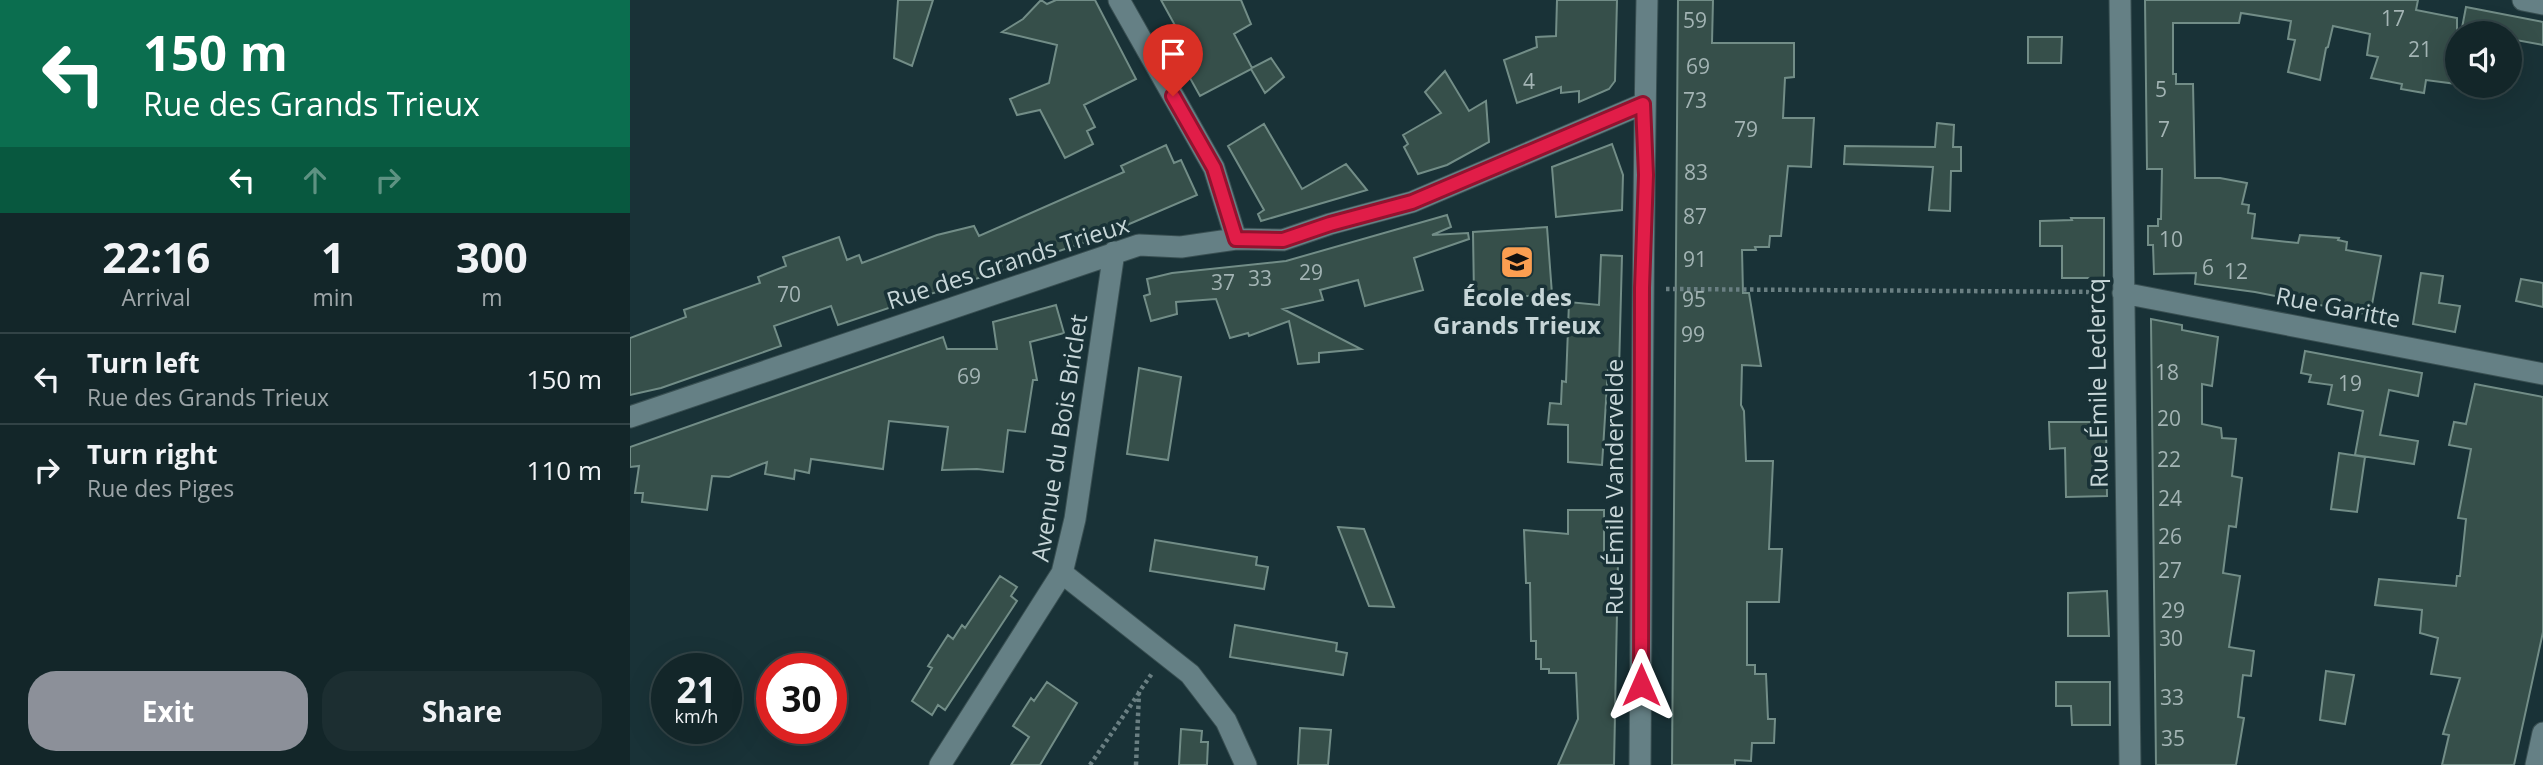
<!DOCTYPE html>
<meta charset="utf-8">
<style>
:root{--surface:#132629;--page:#1c2e31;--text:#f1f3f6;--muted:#9da5a8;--line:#324346;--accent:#8c9099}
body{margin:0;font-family:"Open Sans",sans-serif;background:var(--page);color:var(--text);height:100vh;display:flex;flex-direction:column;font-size:26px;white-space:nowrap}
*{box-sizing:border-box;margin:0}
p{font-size:23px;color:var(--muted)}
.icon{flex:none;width:38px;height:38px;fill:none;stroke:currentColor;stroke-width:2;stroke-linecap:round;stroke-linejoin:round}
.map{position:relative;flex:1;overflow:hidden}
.details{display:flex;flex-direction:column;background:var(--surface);width:630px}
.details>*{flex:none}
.guide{background:#0b6e4f;color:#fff;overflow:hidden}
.tools{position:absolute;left:1815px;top:21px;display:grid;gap:14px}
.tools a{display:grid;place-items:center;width:77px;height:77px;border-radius:50%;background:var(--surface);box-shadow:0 7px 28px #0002,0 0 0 2px var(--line);font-size:35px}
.speed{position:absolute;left:21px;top:653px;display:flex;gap:14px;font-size:35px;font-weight:700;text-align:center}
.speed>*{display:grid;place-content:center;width:91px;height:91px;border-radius:50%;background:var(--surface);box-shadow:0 7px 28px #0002,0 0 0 2px var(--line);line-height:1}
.speed small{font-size:18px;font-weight:400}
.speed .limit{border:10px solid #d22;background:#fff;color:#111}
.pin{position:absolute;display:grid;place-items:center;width:60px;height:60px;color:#fff;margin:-72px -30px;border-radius:50% 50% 50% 0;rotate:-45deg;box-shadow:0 0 7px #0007}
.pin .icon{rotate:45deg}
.me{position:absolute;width:77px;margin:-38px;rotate:0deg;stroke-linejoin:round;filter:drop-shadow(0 0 5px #0008)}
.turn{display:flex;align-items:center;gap:24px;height:147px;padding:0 28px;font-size:32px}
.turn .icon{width:91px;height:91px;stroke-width:2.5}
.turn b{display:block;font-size:49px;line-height:60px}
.lanes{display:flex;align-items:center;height:66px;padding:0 28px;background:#0003;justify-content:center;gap:35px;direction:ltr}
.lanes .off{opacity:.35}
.eta{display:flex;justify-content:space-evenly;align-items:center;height:119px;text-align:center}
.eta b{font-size:42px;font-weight:700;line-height:49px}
.cta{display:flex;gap:14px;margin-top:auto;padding:14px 28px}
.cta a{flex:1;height:80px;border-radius:28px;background:var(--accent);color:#fff;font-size:28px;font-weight:700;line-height:80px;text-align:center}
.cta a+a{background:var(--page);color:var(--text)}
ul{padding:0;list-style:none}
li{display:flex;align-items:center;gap:21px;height:91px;padding:0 28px;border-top:2px solid var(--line)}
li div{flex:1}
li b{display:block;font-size:26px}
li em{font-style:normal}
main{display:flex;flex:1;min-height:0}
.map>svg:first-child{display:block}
.building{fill:#364f4a;stroke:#728d87;stroke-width:2}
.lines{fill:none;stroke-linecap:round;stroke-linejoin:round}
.street-casing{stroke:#394f52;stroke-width:23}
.path{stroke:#6a7f82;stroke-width:4.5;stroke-dasharray:3.5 3.5;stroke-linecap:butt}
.street{stroke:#658085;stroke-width:21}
.route-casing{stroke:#92132f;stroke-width:18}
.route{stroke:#e11d48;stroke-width:12}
.labels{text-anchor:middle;stroke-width:7;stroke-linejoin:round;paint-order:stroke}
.number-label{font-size:21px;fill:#a3b4b4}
.street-label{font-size:24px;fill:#c7d6d8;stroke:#193237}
.poi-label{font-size:24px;font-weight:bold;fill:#c7d6d8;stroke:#193237}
</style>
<main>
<section class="details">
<div class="guide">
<div class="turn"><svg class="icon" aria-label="left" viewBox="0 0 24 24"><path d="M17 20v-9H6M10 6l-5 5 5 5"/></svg><div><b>150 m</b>Rue des Grands Trieux</div></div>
<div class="lanes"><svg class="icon" aria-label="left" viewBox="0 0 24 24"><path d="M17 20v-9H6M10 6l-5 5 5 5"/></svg><svg class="icon off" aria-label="ahead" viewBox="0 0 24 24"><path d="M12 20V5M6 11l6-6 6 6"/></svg><svg class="icon off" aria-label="right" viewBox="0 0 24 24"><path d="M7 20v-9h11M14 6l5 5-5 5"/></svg></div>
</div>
<div class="eta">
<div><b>22:16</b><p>Arrival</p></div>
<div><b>1</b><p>min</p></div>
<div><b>300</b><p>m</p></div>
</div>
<ul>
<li><svg class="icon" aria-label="left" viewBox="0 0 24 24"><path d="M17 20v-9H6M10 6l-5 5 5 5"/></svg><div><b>Turn left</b><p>Rue des Grands Trieux</p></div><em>150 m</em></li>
<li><svg class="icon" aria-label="right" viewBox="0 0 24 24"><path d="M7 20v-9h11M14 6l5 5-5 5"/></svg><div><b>Turn right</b><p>Rue des Piges</p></div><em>110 m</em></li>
</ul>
<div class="cta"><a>Exit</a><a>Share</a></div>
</section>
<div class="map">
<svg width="1913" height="765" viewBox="0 0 1913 765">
<rect width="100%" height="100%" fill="#193237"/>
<path class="building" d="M268 0H303L282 66 264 58Z
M411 0 417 4 426 0H465L506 79 454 105 465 127 457 131 463 144 435 158 410 110 387 115 380 99 419 83 427 45 372 32 393 19Z
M531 0H611L621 24 604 34 622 68 641 58 654 77 635 93 621 69 570 96 536 35 547 29Z
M927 0H987L985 81 979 89 949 102V91L931 93V87L887 103 874 60 907 47 906 37 926 36Z
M1048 0H1083L1082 43H1164V77L1155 78 1153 118H1184L1181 167 1158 166 1151 236H1140L1139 247H1125L1126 250H1112L1113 293H1119L1131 366 1112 365 1111 405 1114 411 1116 461H1143L1139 549H1152L1149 602H1117V665H1125V674H1136L1138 719H1145L1144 743H1122L1121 761 1105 760V765H1042Z
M1515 0H1788L1786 10 1827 18V84L1796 80 1794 93 1771 89 1772 84 1741 78 1748 57 1737 55 1740 34 1703 26 1698 47 1696 48 1690 80 1658 72 1665 40 1658 39 1661 21 1611 13 1609 23H1543V74H1546V84H1563L1565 178H1590L1617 183 1612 204 1619 205 1618 213 1625 214 1622 238 1668 243 1670 235 1709 238 1708 240 1717 242 1716 250 1751 256 1740 315 1625 292 1565 284 1566 273 1524 274 1523 245H1518V226H1528V219H1531L1532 169H1517Z
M1836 7 1913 22V45L1880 39V33H1831Z
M1398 37H1432L1431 63H1398Z
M815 71 839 111 856 101 859 142 817 165 788 174 774 147 778 144 773 135 811 113 795 92Z
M1307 123 1324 125 1323 147H1331V171H1321L1320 211 1299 210 1303 167 1214 164 1215 146 1305 147Z
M634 124 672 189 716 164 737 190 631 221 628 214 634 210 598 146Z
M982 144 993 175 992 210 926 217 922 167Z
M536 145 544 163 551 160 567 195 462 240 208 325 201 306 144 326 151 346 31 388 0 395V338L56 317 54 310 130 283 128 277 156 266 153 257 209 237 217 260 229 255 232 263 307 235 344 226 349 236 494 172 491 166Z
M817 215 821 227 802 235 838 233 839 239 784 258 793 290 735 306 728 280 690 290 693 300 653 309 731 349 689 353V362L668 364 659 321 619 336 618 333 600 338 586 299 546 302 547 314 521 321 514 296 520 294 517 279 542 273 656 261Z
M1441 218H1474V278H1432V246H1410V221L1442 220Z
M917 227 922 294 872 298 844 296 843 232Z
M971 255 992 256 989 370 978 369 972 465 938 462V425L918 424 920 403 931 404 932 381 936 382 939 302 969 305Z
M1791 273 1813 276 1809 303 1830 306 1825 332 1783 324Z
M1891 279 1913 283V307L1886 301Z
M426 305 434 333 400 342 407 380H403L395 432 378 430 373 472 347 469 312 470 318 427 259 421 253 469 181 459 179 473 165 470 164 479 135 474 137 462 99 477 82 476 77 510 12 502 13 493H5L9 466 0 467V447L313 337 317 349H367L363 322Z
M1521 319 1552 325V330L1588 337 1582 386 1572 384V424L1591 428 1592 438 1606 439 1602 476 1612 478 1606 527 1599 526 1593 573 1610 576 1599 647 1624 651 1621 676 1613 675 1608 717 1614 718 1606 765H1526Z
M1675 351 1792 373 1788 396 1759 390 1750 435 1788 441 1784 464 1725 455 1733 411 1698 404 1702 385 1679 382 1681 375 1671 373Z
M509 368 551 377 538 460 497 454Z
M1845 384 1913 397V632L1884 765H1812L1819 735 1813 734 1830 678 1801 674 1808 638 1790 633 1792 610 1745 605 1749 579 1826 586 1827 576H1830L1836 519 1828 518 1841 449 1819 445 1824 422 1836 424Z
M1419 422H1476L1477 496 1436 497 1435 448 1420 449Z
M1709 453 1735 457 1727 512 1701 509Z
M938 510H974V561H988L984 765H928L948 719 946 673H919V669H911V659H906V641H901L900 583H896L894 530 938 534Z
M708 527 734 529 764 607 739 606Z
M525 540 627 557 626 565 638 567 634 589 520 571Z
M370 576 387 587 381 596 387 601 315 710 308 705 302 715 282 701 302 668 298 666 318 635 323 639 332 625 335 628Z
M1477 591 1479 636H1438V593Z
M605 625 707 643 706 651 717 653 713 675 600 657Z
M1696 671 1724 675 1715 724 1690 720Z
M417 682 447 703 410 765H381L399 737 383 726 401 698 404 701Z
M1426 682H1480V725H1442L1441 706H1426Z
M670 728 701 730 698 765H668Z
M551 729 572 731 571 742H578L577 765H549Z"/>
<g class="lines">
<g class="street-casing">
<path id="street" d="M489 0 584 168 606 239
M1490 0 1500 765
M1893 0 1913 4
M484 252 445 519 432 573 560 674 596 721 616 765
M1493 293 1913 374
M0 417 509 245 551 247 606 239 653 240 700 224 782 202 1013 104
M310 765 432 573
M1010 765C1012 510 1012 255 1017 0
M1906 765 1913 733"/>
</g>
<path class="path" d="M1036 289 1472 292
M460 765 509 693
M506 765 509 692 523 672"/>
<use href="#street" class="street"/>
</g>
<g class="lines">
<g class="route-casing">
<path id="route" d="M543 96 584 168 606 239 653 240 700 224 782 202 1013 104 1016 175 1012 288 1011 685"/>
</g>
<use href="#route" class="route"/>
</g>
<defs>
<g id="school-square" transform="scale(1.75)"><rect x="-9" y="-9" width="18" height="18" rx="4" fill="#fb9e51" stroke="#193237"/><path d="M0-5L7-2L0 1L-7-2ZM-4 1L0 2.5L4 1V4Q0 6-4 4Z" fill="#111"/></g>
</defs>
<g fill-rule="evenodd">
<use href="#school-square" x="887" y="262"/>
</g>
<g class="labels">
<g class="number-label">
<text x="1763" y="26">17</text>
<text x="1065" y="28">59</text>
<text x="1790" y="57">21</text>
<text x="1068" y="74">69</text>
<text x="899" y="89">4</text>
<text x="1531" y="97">5</text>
<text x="1065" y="108">73</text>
<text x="1116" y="137">79</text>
<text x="1534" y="137">7</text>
<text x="1066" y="180">83</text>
<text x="1065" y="224">87</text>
<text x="1541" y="247">10</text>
<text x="1065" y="267">91</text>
<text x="1578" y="275">6</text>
<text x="1606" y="279">12</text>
<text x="681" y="280">29</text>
<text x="630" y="286">33</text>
<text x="593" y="290">37</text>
<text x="159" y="302">70</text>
<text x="1064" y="307">95</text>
<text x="1063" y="342">99</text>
<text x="1537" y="380">18</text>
<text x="339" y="384">69</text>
<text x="1720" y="391">19</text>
<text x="1539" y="426">20</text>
<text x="1539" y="467">22</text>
<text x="1540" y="506">24</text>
<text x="1540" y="544">26</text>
<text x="1540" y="578">27</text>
<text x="1543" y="618">29</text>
<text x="1541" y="646">30</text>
<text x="1542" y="705">33</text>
<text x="1543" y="746">35</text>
</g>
<g class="street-label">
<text transform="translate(378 263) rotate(-18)" y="8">Rue des Grands Trieux</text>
<text transform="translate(1708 308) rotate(11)" y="8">Rue Garitte</text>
<text transform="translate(1468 383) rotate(-91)" y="8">Rue Émile Leclercq</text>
<text transform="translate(430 438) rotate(-81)" y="8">Avenue du Bois Briclet</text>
<text transform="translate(985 487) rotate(-90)" y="8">Rue Émile Vandervelde</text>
</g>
<g class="poi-label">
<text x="887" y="306">École des<tspan x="887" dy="28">Grands Trieux</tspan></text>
</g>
</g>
</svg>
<div class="tools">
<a><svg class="icon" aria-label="sound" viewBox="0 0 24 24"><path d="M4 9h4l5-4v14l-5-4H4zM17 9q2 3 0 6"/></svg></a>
</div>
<div class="speed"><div>21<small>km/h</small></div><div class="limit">30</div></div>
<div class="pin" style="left:543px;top:96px;background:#d93025"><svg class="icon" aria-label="arrive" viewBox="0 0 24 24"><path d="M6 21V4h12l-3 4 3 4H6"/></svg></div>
<svg class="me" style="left:1011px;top:685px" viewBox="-20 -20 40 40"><path d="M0-17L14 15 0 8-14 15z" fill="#e11d48" stroke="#fff" stroke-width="4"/></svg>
</div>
</main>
